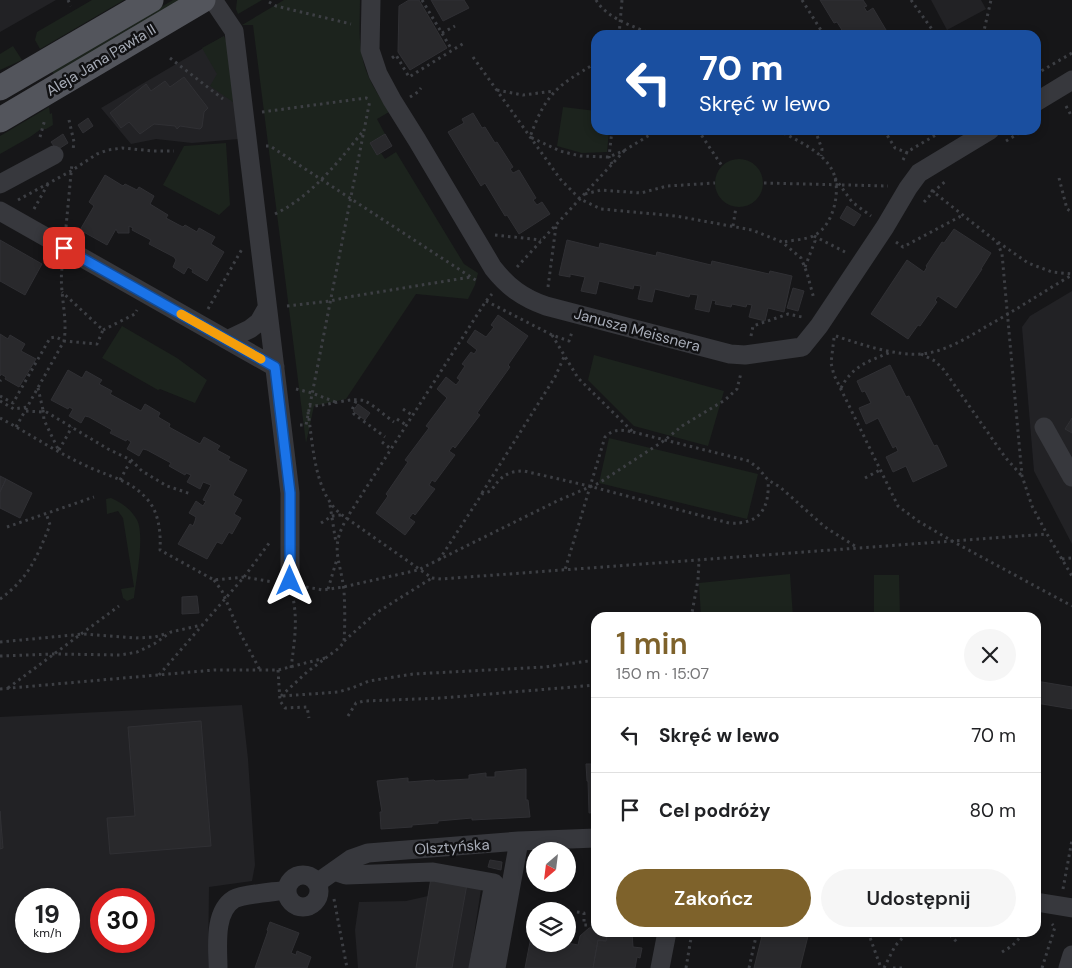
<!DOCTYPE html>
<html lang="pl">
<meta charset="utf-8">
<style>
:root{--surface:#fff;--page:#f6f6f6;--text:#202124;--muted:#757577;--line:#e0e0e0;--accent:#7e622b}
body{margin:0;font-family:"DM Sans",sans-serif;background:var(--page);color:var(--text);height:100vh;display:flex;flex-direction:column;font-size:19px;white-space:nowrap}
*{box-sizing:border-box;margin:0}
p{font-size:16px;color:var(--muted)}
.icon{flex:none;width:28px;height:28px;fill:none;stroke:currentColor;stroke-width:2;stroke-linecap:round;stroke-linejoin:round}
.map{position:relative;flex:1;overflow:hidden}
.sheet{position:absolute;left:591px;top:612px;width:450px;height:325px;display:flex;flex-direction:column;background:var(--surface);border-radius:15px;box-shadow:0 2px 8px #0003}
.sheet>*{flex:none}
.guide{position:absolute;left:591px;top:30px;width:450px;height:105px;border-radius:15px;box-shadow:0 2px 8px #0003;background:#1a4fa0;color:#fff;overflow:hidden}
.needle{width:32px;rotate:208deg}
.fabs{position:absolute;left:526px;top:842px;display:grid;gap:10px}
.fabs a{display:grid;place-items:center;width:50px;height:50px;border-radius:50%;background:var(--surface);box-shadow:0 2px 8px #0003;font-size:25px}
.speed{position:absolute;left:15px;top:888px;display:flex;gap:10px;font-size:25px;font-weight:700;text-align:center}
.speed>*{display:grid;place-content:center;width:65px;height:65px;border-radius:50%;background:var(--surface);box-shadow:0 2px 8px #0003;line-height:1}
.speed small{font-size:12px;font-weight:400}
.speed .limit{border:8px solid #d22;background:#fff;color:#111}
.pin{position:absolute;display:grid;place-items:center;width:42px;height:42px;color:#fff;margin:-21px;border-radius:10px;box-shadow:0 2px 8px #0006}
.me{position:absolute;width:55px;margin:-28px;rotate:0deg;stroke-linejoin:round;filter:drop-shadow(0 0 4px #0008)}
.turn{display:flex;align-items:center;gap:18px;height:105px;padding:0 25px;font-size:22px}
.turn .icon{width:65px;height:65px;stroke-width:2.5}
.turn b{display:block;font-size:35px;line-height:42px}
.round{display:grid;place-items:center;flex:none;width:52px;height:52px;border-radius:26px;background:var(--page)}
.summary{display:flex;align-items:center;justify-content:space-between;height:85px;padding:0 25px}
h1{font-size:30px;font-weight:600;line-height:38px;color:var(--accent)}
.primary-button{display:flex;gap:10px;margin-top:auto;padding:10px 25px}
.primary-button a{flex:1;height:58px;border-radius:30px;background:var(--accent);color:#fff;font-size:20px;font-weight:600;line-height:58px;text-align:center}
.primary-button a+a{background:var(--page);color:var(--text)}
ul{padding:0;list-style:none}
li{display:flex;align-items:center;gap:15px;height:75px;padding:0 25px;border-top:1px solid var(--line)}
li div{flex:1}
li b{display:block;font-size:19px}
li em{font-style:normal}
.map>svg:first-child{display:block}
.built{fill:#222225;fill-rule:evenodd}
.green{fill:#1c231d}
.building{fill:#29292c;stroke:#303034}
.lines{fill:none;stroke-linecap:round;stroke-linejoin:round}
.path{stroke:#3d3f44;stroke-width:3;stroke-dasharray:2.5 4;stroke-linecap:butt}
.minor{stroke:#37383d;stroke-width:19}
.major{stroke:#53555c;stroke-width:25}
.route-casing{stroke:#114b97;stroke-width:12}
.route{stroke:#1a73e8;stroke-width:9}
.slow{stroke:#f59e0b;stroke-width:9}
.labels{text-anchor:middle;stroke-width:5;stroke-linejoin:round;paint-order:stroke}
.street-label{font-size:15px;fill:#a8adb8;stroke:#111113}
</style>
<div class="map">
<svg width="1072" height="968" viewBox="0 0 1072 968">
<rect width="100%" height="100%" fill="#161618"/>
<path class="built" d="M0 0H56L0 32Z
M931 0H981L986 9 947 30Z
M224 36 239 139 192 143 156 139 131 144 101 108Z
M1072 291V544L1034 471 1022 327 1030 316Z
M242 705 248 759 255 865 252 881 209 887 208 968H0V717ZM26 899H69V941H26ZM101 899H144V941H101Z
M431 878 481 889 469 968H358L355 930 359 902 406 901 428 896Z"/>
<path class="green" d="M92 0H124L40 49 35 40 37 32Z
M173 0H182L54 75 52 71Z
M237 0H262L238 14 236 9Z
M284 0H360C360 18 358 37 362 55 365 76 378 94 389 112L377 119 385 134 370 143 377 155 381 153 385 159 396 152 464 264 478 273 475 285 468 299 416 294 346 399 314 406 306 443 253 25H242Z
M224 36 227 43 233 102 210 86 217 74 202 48Z
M13 46 22 60 0 70V54Z
M49 107 50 114 52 113 53 125 46 129H41L30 137 0 154V136Z
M563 107 596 111V130H609L607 152 582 153 557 146Z
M226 143 230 205 219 215 163 185 184 146Z
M715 183a24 24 0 1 1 48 0a24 24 0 1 1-48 0Z
M122 326 177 358 207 380 195 403 160 389 158 390 102 358Z
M594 355 724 391 708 446 634 426 588 380Z
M609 438 758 474 747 519 599 483Z
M111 498C122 503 131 509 137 520 145 535 136 580 134 598L127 601 123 598 121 589 134 587 123 518 118 511 107 514 106 499Z
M790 574 793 617H701L699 583Z
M874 575H899L900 617H874Z"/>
<path class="building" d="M409 0H419L447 48 410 70 398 52 399 6Z
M431 0H464L469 8 443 21Z
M820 0H863L867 6 864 7 867 12 873 8 889 35H845L837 22 834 23Z
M184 77 208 108 204 112 202 127 200 129 180 126 177 129 175 126 154 124 140 134 129 122 121 128 110 113 146 84 151 91 165 81 170 87Z
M473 113 482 128 485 127 495 143 497 142 513 167 510 169 513 173 519 170 536 198 533 200 537 205 542 202 550 214 519 234 507 215 505 216 485 183 481 186 448 132 464 123 462 119Z
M88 118 93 126 83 133 78 125Z
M63 134 68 143 57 150 51 142Z
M385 134 392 146 377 155 370 143Z
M105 175 123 186 125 184 137 190 139 187 154 196 150 204 168 215 166 218 179 225 183 227 185 225 197 232 199 228 215 237 211 244 224 252 207 281 192 272 193 270 188 267 184 274 173 267 176 260 174 257 149 244 151 240 132 230 133 228 129 226V233H118L116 229 107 245 80 230 94 206 89 202Z
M847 206 861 215 854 226 840 218Z
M954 229 991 253 981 269H982L956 308 938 296 935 300 937 302 920 326 918 325 908 339 871 314 907 260 924 272 927 267 926 266 942 242 944 243Z
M0 240 42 264 25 295 0 281Z
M567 240 599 248 600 243 656 256 657 252 711 265 712 261 769 274 770 271 792 276 784 312 768 308 765 321 749 317 752 305 747 304 746 307 732 304 731 307 715 304 716 301 712 300 709 312 695 309 698 295 690 294 689 297 655 289 652 302 638 299 641 286 634 285 633 289 599 281 596 294 581 291 585 277 570 274V277L559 275Z
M793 288 804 291 798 311 787 308Z
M498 315 528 336 508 365 510 367 477 413 480 415 455 448 453 446 449 451 455 455 435 482 432 480 429 485 435 489 415 515 413 513 409 518 415 522 405 535 376 513 388 496 386 494 408 462 405 460 429 428 426 426 447 398 437 389 446 377 456 385 460 380 457 378 465 366 462 364 471 352 474 354 477 350 467 342 475 330 486 337 494 327 491 325Z
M0 334 8 339 10 335 25 344 21 351 36 359 19 387 5 379 6 377 1 374 0 376Z
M890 365 906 397 909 396 934 446 937 445 947 466 913 482 906 466 893 472 886 457 898 451 896 446 893 448 878 418 866 424 859 408 871 403 865 391 862 392 857 381Z
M68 370 82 378 86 371 102 380 99 384 112 391 110 394 141 411 145 404 160 413 158 417 170 424 169 427 200 444 204 437 220 446 217 450 230 457 228 460 247 470 233 495 242 500 234 514 241 518 232 534 229 532 222 544 217 542 207 559 178 544 190 524 193 526 195 521 196 517 189 513 196 501 203 506 206 501 203 500 211 485 203 482 200 489 187 482 191 475 186 473 185 475 169 466 171 463 147 450 143 449 139 456 127 449 131 442 127 439 126 441 110 433 112 430 89 417 85 416 81 423 69 416 73 409 69 407 68 409 51 400Z
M358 404 370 413 365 420 353 411Z
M1072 418V433L1065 429Z
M0 476 6 479 0 492Z
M6 479 32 493 20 518 0 508V492Z
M197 596 199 613 182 614V597Z
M1036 681 1072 687V709L1036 703Z
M201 721 211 846 110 854 107 818 135 816 128 727Z
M586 764H596V812L589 813 588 781H587Z
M526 769V800H528L530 817 472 820V818L438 821V823L412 825V827L381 829 380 812H382L377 781 408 778V782L434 780 435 781 469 779V775L486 773V777H495V772Z
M0 811 3 848 0 849Z
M490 860 502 862 501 870 488 867Z
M431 878 467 884 452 968H416Z
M534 921 535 944 568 943 578 945 580 936 589 928 596 927V932H608L606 941 598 940 593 968H525Z
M270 922 299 933 291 953 296 955 297 951 311 957 307 968H255L268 931 267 930Z
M608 932H632L633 947 642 948 640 958 637 957 635 968H593L598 940 606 941Z
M763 932H809L800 968H754Z"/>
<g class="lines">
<path class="path" d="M68 0 71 6
M422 0 452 50
M596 0C607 19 634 26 653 35
M802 0 824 35
M911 0 936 35
M269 2 276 6 351 24
M442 33 455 26
M619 35 622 0
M983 35 991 0
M473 57 561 180 580 199 601 209 676 216 752 230 782 242 801 258 807 273 814 299
M170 58 223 99
M392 58 396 55 409 77 464 43
M596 63C557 86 546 93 530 137L560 151 580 156 609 157 625 150 658 130
M1036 74 1072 53
M497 90 523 95 554 91
M410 97 418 92 421 88
M1066 106 1072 117
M262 112 366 98 369 99
M69 120 74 142 73 150
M612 130 609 157 612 164
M698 130 722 166
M778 130C796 140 820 150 831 168 843 187 834 227 813 236 804 240 792 240 783 242
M815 130 822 149 821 156
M884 130 895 148 908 153
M40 137 45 119
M1006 141 1024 130
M266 146H270L477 281
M903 160 907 152 944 130
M835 178 852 202 871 216
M1059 178 1067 209 1072 212
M764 183 888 186
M931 190 997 242 1002 254 1022 476 1032 506 1047 534 1072 576
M585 194 601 190 641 193 667 186 715 183
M18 200 71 171 97 154 108 150 122 148 153 151H174
M924 202 933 192 947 180
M34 209 48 184
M275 214C312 196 339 161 364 130
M733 226 736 207
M66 227 72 163
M495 235 541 240
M814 236 845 252
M896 242 903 247 963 215
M998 242 1028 263 1052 272 1072 274
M517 267 625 150
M805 267 815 241 814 236
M548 287 556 226
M486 301 552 335 569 341 572 332
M287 306 330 301 348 297 471 277
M208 309 242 249
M103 330 135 314 137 310
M552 335 578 378 633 432C622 430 614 428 605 437L565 570
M751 336 753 326 788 314 802 317
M836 336C859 344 896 356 921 354 945 352 967 338 987 326 1016 310 1043 292 1072 275
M834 338 831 363 834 375 898 506 918 521 952 541 1072 606
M921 354 935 361 944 370 1005 457 1021 475
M0 381 1 380
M38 388 43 410 108 449 131 460 142 471 167 486 191 494
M841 388C852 366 869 361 891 352
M296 389 312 393 338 403
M0 396 13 403 50 338 56 337 64 341 97 344 103 330 62 292
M0 401 14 409 27 407
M356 401 352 410 354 414 385 437
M309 406C324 407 353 396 365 401 375 406 385 416 394 422
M403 409 412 415
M43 410 44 420 59 451
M26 411 42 412
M308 412C313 444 314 494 342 515L432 578 441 579 1047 534
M0 418C30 434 59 454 91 468 113 478 130 480 147 499 159 512 161 533 160 550L214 580 244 577 273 582
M397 419 406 425
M300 425H306L370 100
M16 427 64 341C68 317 59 292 62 268
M633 432 749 461 759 469 768 480 780 487 825 527 858 548
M382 442 391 449
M59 450 72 427
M865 478 880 470
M120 480 131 460
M482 493 555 377 564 357
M330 505 336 543
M321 523 332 516 341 515
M7 527 94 497
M1062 559 1072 558
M439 560 482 494 491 491C500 477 507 471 524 471L589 486 729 523C759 525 770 509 768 480
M214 580 222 591 239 631 260 670
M306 587 323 590 343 587 418 570 557 501 599 483 665 440 682 426 725 400 737 389 741 373
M328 589 337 559
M0 599C29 578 37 557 50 525L46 513
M691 618 698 580 699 560
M344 641 376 613 432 578
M0 642 83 634 136 638 155 637 168 633
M0 656 53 654 121 655 137 652 154 644 171 632 202 625
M291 668C294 644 298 622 293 598
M278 670 280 701 285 708 307 707 309 718
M159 675 244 577 270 542
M8 688 119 606
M0 689 214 670H278L325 658
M281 696 307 672 339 648 344 642C345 625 345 608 344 591 340 556 328 548 350 513L486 301 492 294
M283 696 338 692 352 688 369 681 413 674 545 667 596 660
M348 716 356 703 364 701 442 698 596 685
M1063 889 1072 840
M334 899 347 968
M577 912 584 913V925H596
M868 932 881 968
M944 932 950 935 957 942
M1002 952 1012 946 1025 932
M686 968 692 932
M749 968 757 932
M884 968 895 946 908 932
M893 968H903
M1042 968 1055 927 1052 924"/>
<path class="minor" d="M213 0 234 31 290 493V581
M371 0 370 50 378 74 392 100 417 140 493 268C508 287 523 298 546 306L730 354 745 355 802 347 819 326 885 227 908 188 919 173 990 130
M1036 102 1072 80
M0 184 54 155
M0 211 275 367
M227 340 250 329 259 322 267 308
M1044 427 1072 477
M334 871 346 875 433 872 494 883 478 968
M287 891a16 16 0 1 1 32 0a16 16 0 1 1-32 0Z
M317 883 351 859 368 853 519 841 596 838
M1036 902 1072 908
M218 968C218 948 213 912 234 899 243 894 275 892 287 890
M496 968 519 841
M660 968 667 932
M1068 968 1072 955"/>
<path class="major" d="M0 88 151 0
M0 120 203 0"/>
</g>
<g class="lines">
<g class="route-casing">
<path id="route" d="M64 248 275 367 290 493V581"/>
</g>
<use href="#route" class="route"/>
<path class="slow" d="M181 314 261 359"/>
</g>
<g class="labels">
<g class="street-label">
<text transform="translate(101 60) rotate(-31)" y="5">Aleja Jana Pawła II</text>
<text transform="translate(637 330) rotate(15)" y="5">Janusza Meissnera</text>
<text transform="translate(452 847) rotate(-4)" y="5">Olsztyńska</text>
</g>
</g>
</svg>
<div class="fabs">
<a><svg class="needle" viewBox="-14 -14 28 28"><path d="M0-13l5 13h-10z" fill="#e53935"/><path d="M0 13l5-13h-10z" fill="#757577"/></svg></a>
<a><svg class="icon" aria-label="layers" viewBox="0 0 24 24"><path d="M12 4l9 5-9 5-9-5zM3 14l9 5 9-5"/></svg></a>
</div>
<div class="speed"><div>19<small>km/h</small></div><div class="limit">30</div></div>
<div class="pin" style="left:64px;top:248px;background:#d93025"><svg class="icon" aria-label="arrive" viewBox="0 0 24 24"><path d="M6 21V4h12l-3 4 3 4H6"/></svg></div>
<svg class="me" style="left:290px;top:581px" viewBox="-20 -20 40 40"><path d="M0-17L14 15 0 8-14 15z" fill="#1a73e8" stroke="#fff" stroke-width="4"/></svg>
<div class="guide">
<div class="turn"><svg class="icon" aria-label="left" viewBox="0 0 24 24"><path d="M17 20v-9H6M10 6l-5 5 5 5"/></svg><div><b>70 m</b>Skręć w lewo</div></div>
</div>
<section class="sheet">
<div class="summary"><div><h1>1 min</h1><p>150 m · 15:07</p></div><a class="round"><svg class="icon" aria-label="close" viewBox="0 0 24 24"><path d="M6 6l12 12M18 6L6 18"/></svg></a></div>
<ul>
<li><svg class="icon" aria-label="left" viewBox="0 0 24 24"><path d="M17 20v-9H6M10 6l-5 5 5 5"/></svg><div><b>Skręć w lewo</b></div><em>70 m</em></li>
<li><svg class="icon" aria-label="arrive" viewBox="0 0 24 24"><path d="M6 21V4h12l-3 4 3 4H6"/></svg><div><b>Cel podróży</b></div><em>80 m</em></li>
</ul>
<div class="primary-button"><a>Zakończ</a><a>Udostępnij</a></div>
</section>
</div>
